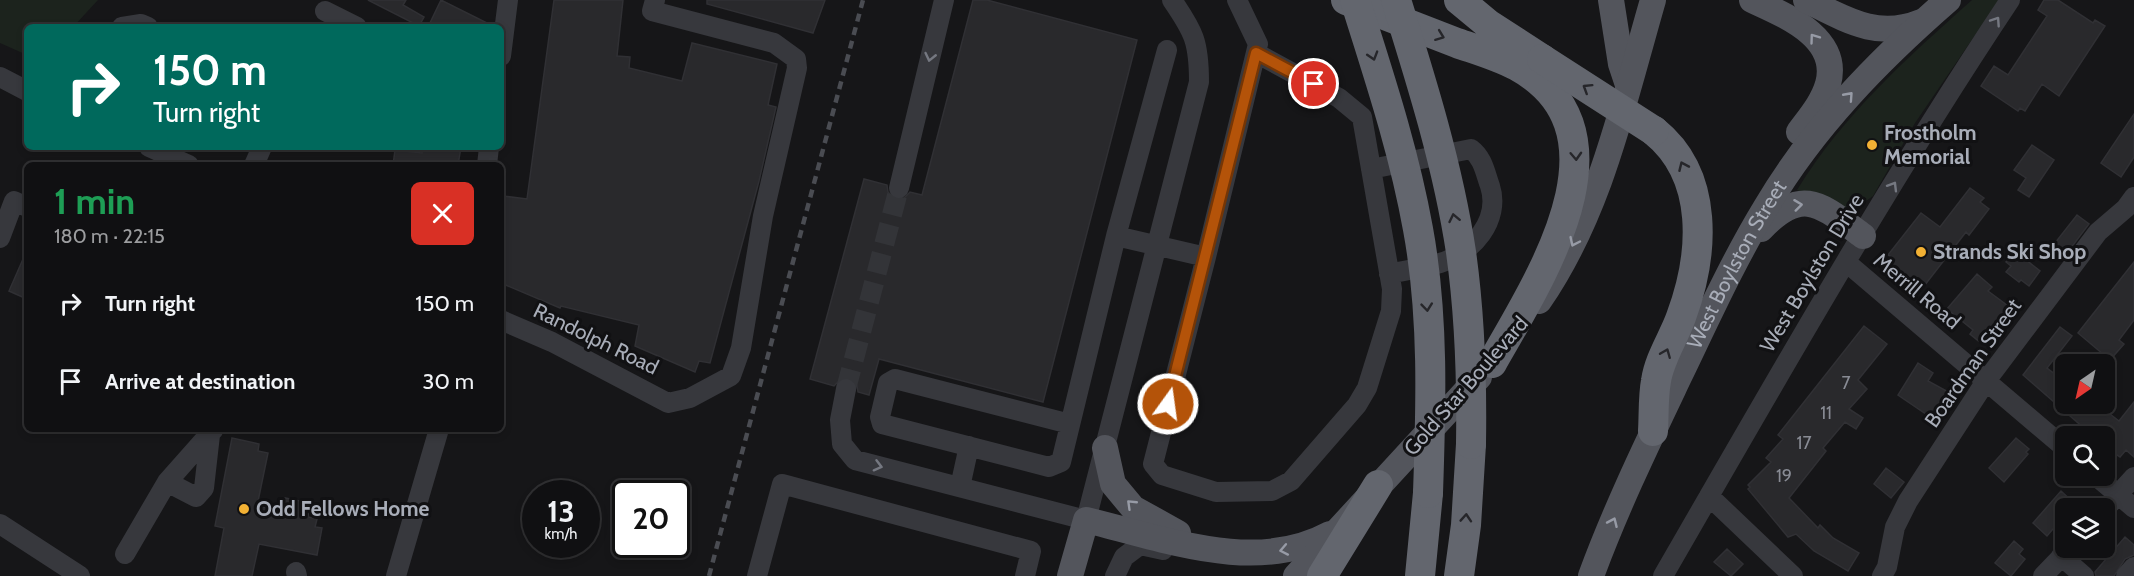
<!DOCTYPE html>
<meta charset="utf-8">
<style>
:root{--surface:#101012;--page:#19191b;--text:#f1f3f6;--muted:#9c9d9f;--line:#303032}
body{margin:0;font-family:Cabin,sans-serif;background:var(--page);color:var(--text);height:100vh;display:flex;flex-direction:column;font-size:22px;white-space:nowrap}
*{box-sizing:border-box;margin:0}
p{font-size:20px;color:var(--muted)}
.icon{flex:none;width:33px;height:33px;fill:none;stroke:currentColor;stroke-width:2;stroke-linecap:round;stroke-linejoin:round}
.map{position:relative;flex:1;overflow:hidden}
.side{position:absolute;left:24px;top:162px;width:480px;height:270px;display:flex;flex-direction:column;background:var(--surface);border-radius:9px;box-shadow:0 3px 9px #0003,0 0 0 2px var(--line)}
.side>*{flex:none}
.guide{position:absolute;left:24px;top:24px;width:480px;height:126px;border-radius:9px;box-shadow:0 3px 9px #0003,0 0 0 2px var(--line);background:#00695c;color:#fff;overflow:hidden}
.needle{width:39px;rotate:214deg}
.controls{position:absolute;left:2055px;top:354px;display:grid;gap:12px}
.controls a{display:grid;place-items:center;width:60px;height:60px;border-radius:9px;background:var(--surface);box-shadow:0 3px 9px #0003,0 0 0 2px var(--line);font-size:30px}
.speed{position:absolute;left:522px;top:480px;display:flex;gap:12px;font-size:30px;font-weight:700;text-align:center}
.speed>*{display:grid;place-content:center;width:78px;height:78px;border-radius:50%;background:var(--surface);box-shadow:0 3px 9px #0003,0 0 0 2px var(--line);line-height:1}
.speed small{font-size:15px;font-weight:400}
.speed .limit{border:3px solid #111;border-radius:9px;background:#fff;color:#111}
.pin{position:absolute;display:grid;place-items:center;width:51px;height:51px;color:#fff;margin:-26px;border:3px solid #fff;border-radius:50%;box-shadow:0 2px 6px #0007}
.me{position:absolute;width:66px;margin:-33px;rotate:14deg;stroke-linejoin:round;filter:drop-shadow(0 0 4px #0008)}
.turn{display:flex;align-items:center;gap:21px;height:126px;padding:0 30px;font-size:27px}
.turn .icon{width:78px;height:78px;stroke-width:2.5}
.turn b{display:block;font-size:42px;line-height:51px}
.round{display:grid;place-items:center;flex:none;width:63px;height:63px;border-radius:9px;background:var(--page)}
.head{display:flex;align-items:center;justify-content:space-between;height:102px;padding:0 30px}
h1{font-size:36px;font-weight:700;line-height:45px;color:#1e9e55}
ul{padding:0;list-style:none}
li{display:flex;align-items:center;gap:18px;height:78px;padding:0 30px}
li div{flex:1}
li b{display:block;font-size:22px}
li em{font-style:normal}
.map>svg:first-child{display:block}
.green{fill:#1c231d}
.building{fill:#29292c;stroke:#303034;stroke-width:1.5}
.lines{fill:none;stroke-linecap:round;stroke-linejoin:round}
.minor-tunnel{stroke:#333438;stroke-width:20;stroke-dasharray:20 10;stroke-linecap:butt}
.minor{stroke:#37383d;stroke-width:20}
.major{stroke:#53555c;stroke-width:26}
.highway{stroke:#63666e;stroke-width:30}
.rail{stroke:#4a4c52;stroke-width:4.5;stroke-dasharray:8 6;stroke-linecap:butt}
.highway-bridge{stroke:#63666e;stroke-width:30}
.oneway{stroke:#757881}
.oneway2{stroke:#26262a}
.oneway3{stroke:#979ba6}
.route-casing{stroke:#753606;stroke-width:15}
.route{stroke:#b45309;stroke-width:10}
.poi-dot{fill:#f2b134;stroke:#111113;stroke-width:2}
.labels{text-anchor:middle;stroke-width:6;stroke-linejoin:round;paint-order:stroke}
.number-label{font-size:18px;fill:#888b94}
.poi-label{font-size:21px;font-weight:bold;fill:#a8adb8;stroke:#111113;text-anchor:start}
.street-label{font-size:21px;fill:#a8adb8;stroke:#111113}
</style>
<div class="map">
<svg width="2134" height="576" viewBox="0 0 2134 576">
<rect width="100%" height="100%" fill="#161618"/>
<path class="green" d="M0 0H98L73 27H27V55L0 43Z
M1972 0H1999L1915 123 1873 196C1845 219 1825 202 1797 190 1843 115 1907 58 1972 0Z"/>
<path class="building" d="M368 0H406L403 5 424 17 419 26Z
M441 0 493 26V27H428Z
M554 0H623L617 56 630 57 629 68 682 81 692 43 777 64 768 105 776 107 759 181 710 363 699 361 695 372 635 346 639 325 561 306 560 308 501 283 503 196 527 199Z
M707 0H825L813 33 707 4Z
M973 0H987L1137 40 1043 402 879 359 869 395 858 392 857 385 849 377 842 378 834 386 810 379 864 179 887 185 888 192 896 199H903L910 192 922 195Z
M2044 0H2058L2093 23 2095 20 2105 26 2059 96 2042 84 2025 111 2020 108 2018 111 1981 86 1994 66 2008 75 2047 16 2038 10Z
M2134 114V157L2121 177 2101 163Z
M2032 145 2054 160 2029 197 2018 190 2026 178 2014 170Z
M423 147H461L458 165H393L395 150 422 153Z
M1970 188 1984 198 1980 202 1989 209 1969 235 1966 232 1921 290 1887 264 1892 257 1888 255 1921 213 1940 227Z
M2077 215 2089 224 2064 257 2051 248Z
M27 250V299L9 291Z
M2015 251 2040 271 2029 286 2021 280 2019 282 2006 272 2011 266 2006 262Z
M2134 262V320L2119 340 2124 344 2110 360 2078 333Z
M1977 274 1992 287 1988 291 2008 306 2001 315 2005 317 1986 342 1983 339 1981 343 1970 334 1973 330 1947 309Z
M1864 326 1887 344 1858 380 1867 389 1849 409 1863 418 1856 429 1845 422 1823 448 1826 451 1789 498 1818 528 1820 525 1833 538 1859 553 1848 571 1814 551 1796 534 1788 537 1748 489 1750 487 1748 485 1771 462 1766 458 1783 439 1778 435Z
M2060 327 2072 336 2047 368 2056 375 2054 378 2066 388V404H2097L2119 421 2134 402V457L2126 450 2120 457 2109 450 2104 446V436H2093L2023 375Z
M1918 363 1933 373 1928 381 1954 395 1939 423 1898 395Z
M232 438 259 444 258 451 268 453 257 506 283 511 285 498 310 503 308 517 317 519 315 527 322 528 317 555 259 544 252 576H215L224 528 215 526Z
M2016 438 2029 449 2026 452 2028 454 2004 482 1989 468Z
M1886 468 1904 482 1891 498 1874 484Z
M2061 491 2075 504 2071 508H2066V514L2047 536 2033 523Z
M2125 537 2134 545V555L2125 559 2114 576H2096L2095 572Z
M2014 541 2023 549 2019 554 2025 559 2011 576 1995 563Z
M1727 549 1743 564 1731 576 1714 562Z"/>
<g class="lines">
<path class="minor-tunnel" d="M846 389 899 188"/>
<path class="minor" d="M325 11 357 27
M122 27 141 24 148 27
M1167 50 1116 236 1206 257 1258 44 1237 0
M501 56 508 0
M0 77 27 91
M149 147 189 165
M254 165 262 147
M487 165 489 147
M1371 169 1471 149C1483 158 1485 172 1490 186 1501 220 1472 254 1440 263 1423 268 1406 270 1389 274
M899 188 944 0
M0 238 14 201 27 207
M1206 257 1153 464 1162 475 1216 492 1272 491 1291 481 1357 405 1367 388 1391 311 1392 289 1362 117 1339 98 1256 53
M1846 262 2066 449
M501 320 552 342 668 403 690 398 731 376 741 348 763 216 797 68 796 59 774 43 652 11 655 0
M846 389 840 420 842 444 855 460 1086 520 1199 82C1199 42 1194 32 1172 0
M1070 424 895 379 888 383 880 417 882 424 1049 467 1061 462 1116 236
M2096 476 2134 508
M167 482 196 497 204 488 210 435
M960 487 969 446
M1709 496 1793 576
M2104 510 2134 477
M0 524 80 576
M125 554 167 482 214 429
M2061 556 2084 576
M296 572 297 576
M396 576 439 429
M757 576 782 484 1031 551 1025 576
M1115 576 1124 557 1140 545 1163 550
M1663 576C1775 382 1886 186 2010 0
M1882 576 1887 567 1895 527 1908 501 1986 381 2098 232 2126 208 2134 197
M2043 576 2070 548
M2126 576 2134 567"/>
<g class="major">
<path d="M1611 0 1621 64 1628 85"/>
<path d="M1752 0C1784 15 1841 37 1828 84 1823 102 1810 117 1799 132"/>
<path d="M1806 0C1845 19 1877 40 1921 22"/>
<path d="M1761 229C1803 185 1821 205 1863 236"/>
<path d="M1539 301C1601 211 1623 103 1653 0"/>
<path d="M1105 448 1113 484 1133 508 1178 533"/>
<path d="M1070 576 1086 520C1163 538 1255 575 1330 534"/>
<path d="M1296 576 1479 377"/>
<path id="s1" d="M1591 576C1616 508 1648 442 1679 377 1707 319 1733 261 1766 207 1813 127 1879 60 1948 0"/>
</g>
<path class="highway" d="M1346 0C1383 14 1420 29 1457 43 1477 50 1498 56 1517 66 1637 132 1539 280 1492 363
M1459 0 1488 24 1542 59
M1653 431C1654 415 1653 397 1656 381 1659 359 1674 337 1681 317 1704 255 1710 176 1654 131
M1322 576 1378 485
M1420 576 1428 493
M1459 576 1466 525 1471 444"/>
<path class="rail" d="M709 576 863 0"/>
<path class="highway-bridge" d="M1355 0C1379 76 1404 151 1418 229 1434 316 1431 406 1428 493
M1396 0C1422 83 1448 166 1461 252 1470 316 1472 380 1471 444
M1542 59 1654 131"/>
</g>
<defs><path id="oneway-chevron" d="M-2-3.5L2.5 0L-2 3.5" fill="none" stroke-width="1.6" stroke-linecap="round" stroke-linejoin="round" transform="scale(1.5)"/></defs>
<g class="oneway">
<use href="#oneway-chevron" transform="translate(1996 21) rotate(-56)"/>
<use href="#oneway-chevron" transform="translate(930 57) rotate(103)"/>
<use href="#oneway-chevron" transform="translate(1893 186) rotate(-59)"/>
<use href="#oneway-chevron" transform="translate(878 466) rotate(15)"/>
</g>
<g class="oneway2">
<use href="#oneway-chevron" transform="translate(1440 36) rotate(21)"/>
<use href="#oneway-chevron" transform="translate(1373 56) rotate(73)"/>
<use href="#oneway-chevron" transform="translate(1587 88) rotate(-148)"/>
<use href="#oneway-chevron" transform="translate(1576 156) rotate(87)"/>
<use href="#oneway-chevron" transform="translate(1683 166) rotate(-114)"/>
<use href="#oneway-chevron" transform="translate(1454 218) rotate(-102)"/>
<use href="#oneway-chevron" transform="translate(1427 307) rotate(84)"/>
<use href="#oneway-chevron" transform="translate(1666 353) rotate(-68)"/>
<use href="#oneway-chevron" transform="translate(1466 518) rotate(-86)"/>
</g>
<g class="oneway3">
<use href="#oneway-chevron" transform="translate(1814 38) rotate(-126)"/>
<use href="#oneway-chevron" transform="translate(1849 96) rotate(-48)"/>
<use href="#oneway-chevron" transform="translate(1798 205) rotate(-7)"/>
<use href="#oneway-chevron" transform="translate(1574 242) rotate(115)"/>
<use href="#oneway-chevron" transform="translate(1131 504) rotate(-136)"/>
<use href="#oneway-chevron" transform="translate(1613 522) rotate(-66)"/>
<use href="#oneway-chevron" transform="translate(1284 550) rotate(169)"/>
</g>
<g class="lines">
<g class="route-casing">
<path id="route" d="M1168 404 1256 53 1314 84"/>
</g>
<use href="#route" class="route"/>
</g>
<g class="poi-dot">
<circle cx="1872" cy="145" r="6"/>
<circle cx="1921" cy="252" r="6"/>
<circle cx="244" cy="509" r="6"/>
</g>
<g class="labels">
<g class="number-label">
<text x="1846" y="389">7</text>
<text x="1826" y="419">11</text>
<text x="1804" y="449">17</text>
<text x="1784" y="482">19</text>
</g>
<g class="poi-label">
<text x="1884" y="140">Frostholm<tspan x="1884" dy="24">Memorial</tspan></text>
<text x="1933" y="259">Strands Ski Shop</text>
<text x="256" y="516">Odd Fellows Home</text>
</g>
<g class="street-label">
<text dy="7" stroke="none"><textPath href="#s1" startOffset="344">West Boylston Street</textPath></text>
<text transform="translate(1812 273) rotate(-59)" y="7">West Boylston Drive</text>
<text transform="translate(1917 291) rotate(40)" y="7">Merrill Road</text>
<text transform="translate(596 339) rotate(26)" y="7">Randolph Road</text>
<text transform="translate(1973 363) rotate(-55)" y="7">Boardman Street</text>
<text transform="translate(1466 386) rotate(-49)" y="7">Gold Star Boulevard</text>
</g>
</g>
</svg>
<div class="controls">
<a><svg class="needle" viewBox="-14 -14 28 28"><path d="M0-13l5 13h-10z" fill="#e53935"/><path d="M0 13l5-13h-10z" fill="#9c9d9f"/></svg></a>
<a><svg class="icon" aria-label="search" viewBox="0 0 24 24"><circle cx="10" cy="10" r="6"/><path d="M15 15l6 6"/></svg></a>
<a><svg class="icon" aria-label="layers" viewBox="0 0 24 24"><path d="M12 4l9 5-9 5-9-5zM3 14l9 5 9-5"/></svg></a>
</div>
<div class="speed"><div>13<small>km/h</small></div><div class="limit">20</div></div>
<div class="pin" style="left:1314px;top:84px;background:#d93025"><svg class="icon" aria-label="arrive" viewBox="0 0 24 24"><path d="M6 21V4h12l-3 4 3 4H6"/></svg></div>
<svg class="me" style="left:1168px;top:404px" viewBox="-20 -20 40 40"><circle r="17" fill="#b45309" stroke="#fff" stroke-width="3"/><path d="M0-11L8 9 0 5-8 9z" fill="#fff"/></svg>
<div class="guide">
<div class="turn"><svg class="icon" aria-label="right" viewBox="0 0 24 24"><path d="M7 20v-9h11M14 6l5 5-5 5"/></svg><div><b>150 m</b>Turn right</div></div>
</div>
<section class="side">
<div class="head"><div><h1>1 min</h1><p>180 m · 22:15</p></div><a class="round" style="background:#d93025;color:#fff"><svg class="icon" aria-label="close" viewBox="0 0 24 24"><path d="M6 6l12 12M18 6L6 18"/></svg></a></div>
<ul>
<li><svg class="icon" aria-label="right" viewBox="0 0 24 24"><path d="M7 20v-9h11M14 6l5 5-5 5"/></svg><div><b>Turn right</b></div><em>150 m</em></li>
<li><svg class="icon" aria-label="arrive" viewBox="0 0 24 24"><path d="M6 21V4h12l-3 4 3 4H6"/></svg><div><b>Arrive at destination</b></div><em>30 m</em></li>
</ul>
</section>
</div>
